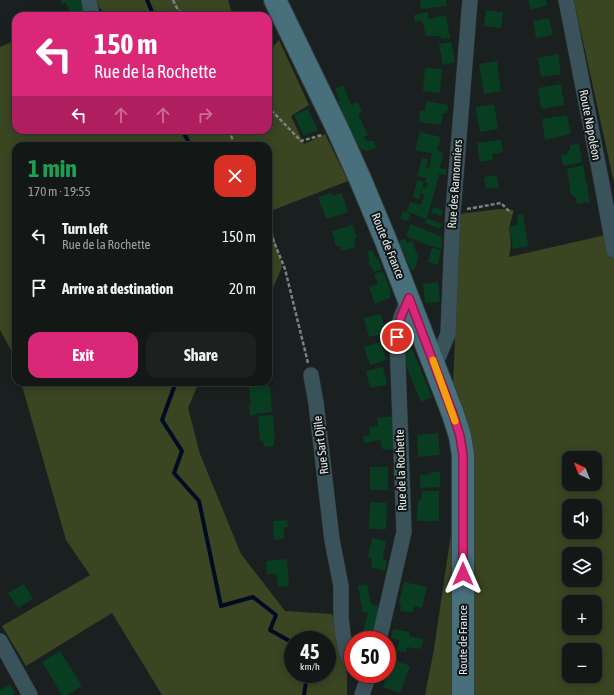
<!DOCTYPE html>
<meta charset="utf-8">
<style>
:root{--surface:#131817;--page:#1c2120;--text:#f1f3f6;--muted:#9da0a1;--line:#323736;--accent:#db2777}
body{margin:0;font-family:"Asap Condensed",sans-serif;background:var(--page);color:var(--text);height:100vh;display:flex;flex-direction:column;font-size:15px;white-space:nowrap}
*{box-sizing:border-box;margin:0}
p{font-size:13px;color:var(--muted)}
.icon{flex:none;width:22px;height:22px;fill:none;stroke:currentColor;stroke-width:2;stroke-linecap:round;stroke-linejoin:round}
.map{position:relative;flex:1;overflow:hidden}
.panel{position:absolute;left:12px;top:142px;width:260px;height:244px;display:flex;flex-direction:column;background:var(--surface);border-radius:12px;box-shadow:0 2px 10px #0003,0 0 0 1px var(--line)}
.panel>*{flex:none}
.guide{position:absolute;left:12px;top:12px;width:260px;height:122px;border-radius:12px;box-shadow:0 2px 10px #0003,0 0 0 1px var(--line);background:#db2777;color:#fff;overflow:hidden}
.needle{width:26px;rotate:317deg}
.fabs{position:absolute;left:562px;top:451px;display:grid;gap:8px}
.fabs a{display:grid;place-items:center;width:40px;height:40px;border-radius:8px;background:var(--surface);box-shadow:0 2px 10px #0003,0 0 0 1px var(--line);font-size:20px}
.speed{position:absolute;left:284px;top:631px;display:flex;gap:8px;font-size:20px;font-weight:700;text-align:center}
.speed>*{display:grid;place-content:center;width:52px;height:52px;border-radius:50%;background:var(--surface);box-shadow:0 2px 10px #0003,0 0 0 1px var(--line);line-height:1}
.speed small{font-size:10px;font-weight:400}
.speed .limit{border:6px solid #d22;background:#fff;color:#111}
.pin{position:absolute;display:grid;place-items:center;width:34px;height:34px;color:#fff;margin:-17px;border:2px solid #fff;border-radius:50%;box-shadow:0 1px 4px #0007}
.me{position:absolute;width:44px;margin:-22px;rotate:0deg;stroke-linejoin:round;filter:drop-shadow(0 0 3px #0008)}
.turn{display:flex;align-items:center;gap:14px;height:84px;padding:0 16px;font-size:18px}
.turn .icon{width:52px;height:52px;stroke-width:2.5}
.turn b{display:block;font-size:28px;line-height:34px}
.lanes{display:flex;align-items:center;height:38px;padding:0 16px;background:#0003;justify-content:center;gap:20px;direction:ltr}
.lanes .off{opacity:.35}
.round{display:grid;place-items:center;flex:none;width:42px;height:42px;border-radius:12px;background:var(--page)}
.overview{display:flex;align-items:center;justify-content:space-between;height:68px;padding:0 16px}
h1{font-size:24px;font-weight:700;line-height:30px;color:#1e9e55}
.cta{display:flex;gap:8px;margin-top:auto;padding:8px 16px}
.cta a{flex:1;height:46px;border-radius:12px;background:var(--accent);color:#fff;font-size:16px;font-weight:700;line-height:46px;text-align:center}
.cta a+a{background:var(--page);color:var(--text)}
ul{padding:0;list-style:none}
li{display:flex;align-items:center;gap:12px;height:52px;padding:0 16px}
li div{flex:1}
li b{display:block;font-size:15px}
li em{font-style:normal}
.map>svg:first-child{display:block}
.green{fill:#3a4522;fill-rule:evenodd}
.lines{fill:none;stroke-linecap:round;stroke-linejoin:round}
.stream{stroke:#000c24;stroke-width:4}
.building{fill:#093d22}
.minor-casing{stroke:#363c3b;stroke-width:16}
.secondary-casing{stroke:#363c3b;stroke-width:24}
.path{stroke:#7b8180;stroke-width:2.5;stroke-dasharray:4 2;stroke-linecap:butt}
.minor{stroke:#3a525a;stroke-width:15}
.secondary{stroke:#486f7c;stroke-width:22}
.route-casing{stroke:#8e194d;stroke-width:10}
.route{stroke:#db2777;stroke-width:7}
.slow{stroke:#f59e0b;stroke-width:7}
.labels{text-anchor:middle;stroke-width:4;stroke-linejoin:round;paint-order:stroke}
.street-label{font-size:12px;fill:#e5eaea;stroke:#101716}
</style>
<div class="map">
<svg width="614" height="695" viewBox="0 0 614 695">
<rect width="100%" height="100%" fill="#19201f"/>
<path class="green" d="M97 0H228L233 16H106L99 7Z
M574 0H614V183Z
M16 40V130H268V52L279 40 309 105 291 116 304 144 325 134 348 181 268 212 282 267 273 288 268 291V146H16V365L12 352 0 330V47Z
M499 209 514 210 509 228 511 244 509 257 614 233V695H425L434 649 452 527H471L453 386 460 214ZM569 458H595V484H569ZM569 506H595V532H569ZM569 554H595V580H569ZM569 602H595V628H569ZM569 650H595V676H569Z
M21 382H199L188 408 200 454 241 554 285 611 332 614 347 675V695H162L112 613 26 666 2 626 90 575 66 540ZM293 640H327V674H293Z"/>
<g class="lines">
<path class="stream" d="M147 0 154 16
M182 130 191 146
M176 382 162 420 182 451 174 473 199 501 221 606 253 597 276 615 270 630 293 643
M293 664V665
M304 674 307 676 304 695"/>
</g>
<path class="building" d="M61 0H83L85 16H71L66 2 62 4Z
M420 0H446L447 6 421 9Z
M528 0H546L547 5 531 10Z
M486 10 503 12 501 28 484 26Z
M428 12 429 19 446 15 450 38 441 39V36H426L422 20 415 22 414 15Z
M549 18 553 35 536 38 533 21Z
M451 42 455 62 443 65 439 44Z
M558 54 561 74 541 77 538 58Z
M497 61 501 91 484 94 479 64Z
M425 68 442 69 440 93 423 91Z
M561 84 564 105 541 109 538 88Z
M343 85 351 105 358 102 362 112 358 114 368 135 364 137 366 141H374L376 148 366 151 360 149 338 102 340 101 335 89Z
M426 101 448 105 447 113H443L441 125 419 122 420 111H425Z
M494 104 498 129 480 132 475 107Z
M308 109 318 130 304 136 294 115Z
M567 115 571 134 545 140 542 119Z
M420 132 441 137 437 150 443 153 440 168 447 169 446 175 439 174 429 212 426 219 407 211 410 202 421 205 424 195 421 194 423 187 426 188 428 183 425 182 426 178 417 176 422 158 428 159 426 168H429L432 153 415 151Z
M501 140 503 152 492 154 493 160 480 162 477 143Z
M579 144 582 162 563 166 561 155 568 154V151L570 150V145Z
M583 165 590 202 577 204 576 197H573V195H571L567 169Z
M497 175 499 187 486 189 484 177Z
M417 180 424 182 419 199 413 197Z
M331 193 332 196 342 193 348 212 326 219 322 207H321L318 197Z
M433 207 443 210 441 216 431 213Z
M403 211 411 214 407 221 400 218Z
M523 214 528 246 513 249 509 227 518 225 517 215Z
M427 218 442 224 440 229 425 223Z
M411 224 442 237V249L425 244 406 236Z
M353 225 357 238 354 239 356 247 341 251 340 246H336L332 231Z
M405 239 407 243 412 241 418 257 415 269 411 270 399 241Z
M432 248 441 250 438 265 428 262Z
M373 250 376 259 378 258 382 269 374 272 371 266 370 267 368 262 370 261 367 252Z
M383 271 390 290V298L375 304 369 287 378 284 374 274Z
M438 282 440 302 425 303 423 284Z
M381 314 386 333 369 337 364 318Z
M381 342 386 360 370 365 364 347Z
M410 344 432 397 421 402 406 366 403 356 405 347Z
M383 367 387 385 370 388 366 371Z
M248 382H263V386H270L272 412 255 414 256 415 250 416 249 405 251 404Z
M273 415 275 439 274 440V446L264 447 263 441H260L258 416Z
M394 416 397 449 385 450V449H382L380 440 364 443 363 436 370 435 369 427 378 426 377 418Z
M438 433 440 455 418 457 417 435Z
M370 467H388V490H370Z
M431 472H440V487L420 488V475L431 474Z
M422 491H439V521H417L418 500H421Z
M370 502 387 503 386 529H369Z
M287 520 288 527H284V539L274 540 273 521Z
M372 538 386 541 383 559 387 561 385 571 371 567 372 558 368 557Z
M287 559 289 586 278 587 276 574H267L266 561Z
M404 582 427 587 422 608 414 606 413 613 400 611 401 604 399 603Z
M24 584 33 599 18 608 8 593Z
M367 584 371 604 379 606 371 640H361L368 612 363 613 358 586Z
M393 629 409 632V636L423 639 421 649 407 647 406 652 397 651 399 640 391 638Z
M60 651 82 686 67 695H62L42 662Z
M387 657 410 666 400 693 383 687 389 669 387 668Z
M10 685 15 692 13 694 14 695H0V690Z"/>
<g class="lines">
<g class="minor-casing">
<path id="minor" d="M89 0 92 16
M566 0 601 179 614 250
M435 365 448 334 453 212 470 0
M311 375 316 403 332 540 341 586V618L343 635 346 651 353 667
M379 640 383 623 404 532 397 337 401 317 409 298
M0 641 30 695
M362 695 369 674"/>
</g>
<g class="secondary-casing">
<path id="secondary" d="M275 0 338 130 361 181 386 241 453 414 460 436 463 455V695"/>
</g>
<path class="path" d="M173 0 181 16
M179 11 185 16
M268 105 271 110 301 141 322 135
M229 130 235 146
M467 209 501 203 511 213
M268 227 285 269 308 363"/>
<use href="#minor" class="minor"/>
<use href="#secondary" class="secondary"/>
</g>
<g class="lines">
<g class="route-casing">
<path id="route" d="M397 337 401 317 409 298 453 414 460 436 463 455V574"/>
</g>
<use href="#route" class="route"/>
<path class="slow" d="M433 360 455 421"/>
</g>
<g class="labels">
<g class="street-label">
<text transform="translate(590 125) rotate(79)" y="4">Route Napoléon</text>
<text transform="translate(455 184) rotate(-86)" y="4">Rue des Ramonniers</text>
<text transform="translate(388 246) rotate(68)" y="4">Route de France</text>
<text transform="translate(321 445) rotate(-97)" y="4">Rue Sart Djîle</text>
<text transform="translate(401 470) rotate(-92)" y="4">Rue de la Rochette</text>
<text transform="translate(463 640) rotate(-90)" y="4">Route de France</text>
</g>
</g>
</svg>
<div class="fabs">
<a><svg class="needle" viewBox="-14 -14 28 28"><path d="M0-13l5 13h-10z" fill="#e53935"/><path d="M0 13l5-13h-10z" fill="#9da0a1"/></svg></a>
<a><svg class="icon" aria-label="sound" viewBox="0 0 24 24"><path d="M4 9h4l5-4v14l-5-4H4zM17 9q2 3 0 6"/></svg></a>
<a><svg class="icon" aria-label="layers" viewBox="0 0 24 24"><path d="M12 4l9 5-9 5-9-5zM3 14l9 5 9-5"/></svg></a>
<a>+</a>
<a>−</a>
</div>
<div class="speed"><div>45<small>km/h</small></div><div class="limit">50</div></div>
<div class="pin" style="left:397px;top:337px;background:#d93025"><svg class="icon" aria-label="arrive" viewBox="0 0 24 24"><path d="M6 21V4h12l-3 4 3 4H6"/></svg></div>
<svg class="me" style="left:463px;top:574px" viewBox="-20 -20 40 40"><path d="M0-17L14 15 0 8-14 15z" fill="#db2777" stroke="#fff" stroke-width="4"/></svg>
<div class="guide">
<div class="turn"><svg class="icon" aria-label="left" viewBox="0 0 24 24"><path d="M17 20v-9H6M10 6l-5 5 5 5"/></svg><div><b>150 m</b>Rue de la Rochette</div></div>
<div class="lanes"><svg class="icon" aria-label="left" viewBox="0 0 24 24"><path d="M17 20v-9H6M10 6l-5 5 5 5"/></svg><svg class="icon off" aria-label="ahead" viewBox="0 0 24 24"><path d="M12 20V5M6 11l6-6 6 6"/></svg><svg class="icon off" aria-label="ahead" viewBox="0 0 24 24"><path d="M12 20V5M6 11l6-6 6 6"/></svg><svg class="icon off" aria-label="right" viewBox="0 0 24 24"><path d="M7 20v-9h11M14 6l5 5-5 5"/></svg></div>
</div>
<section class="panel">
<div class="overview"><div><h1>1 min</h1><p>170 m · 19:55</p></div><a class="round" style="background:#d93025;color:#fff"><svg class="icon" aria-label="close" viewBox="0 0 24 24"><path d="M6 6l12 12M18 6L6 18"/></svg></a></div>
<ul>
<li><svg class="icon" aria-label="left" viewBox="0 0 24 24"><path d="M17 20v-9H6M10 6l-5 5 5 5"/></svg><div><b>Turn left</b><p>Rue de la Rochette</p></div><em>150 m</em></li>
<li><svg class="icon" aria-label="arrive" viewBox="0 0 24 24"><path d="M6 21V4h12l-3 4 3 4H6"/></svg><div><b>Arrive at destination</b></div><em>20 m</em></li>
</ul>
<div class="cta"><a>Exit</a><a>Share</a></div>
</section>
</div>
